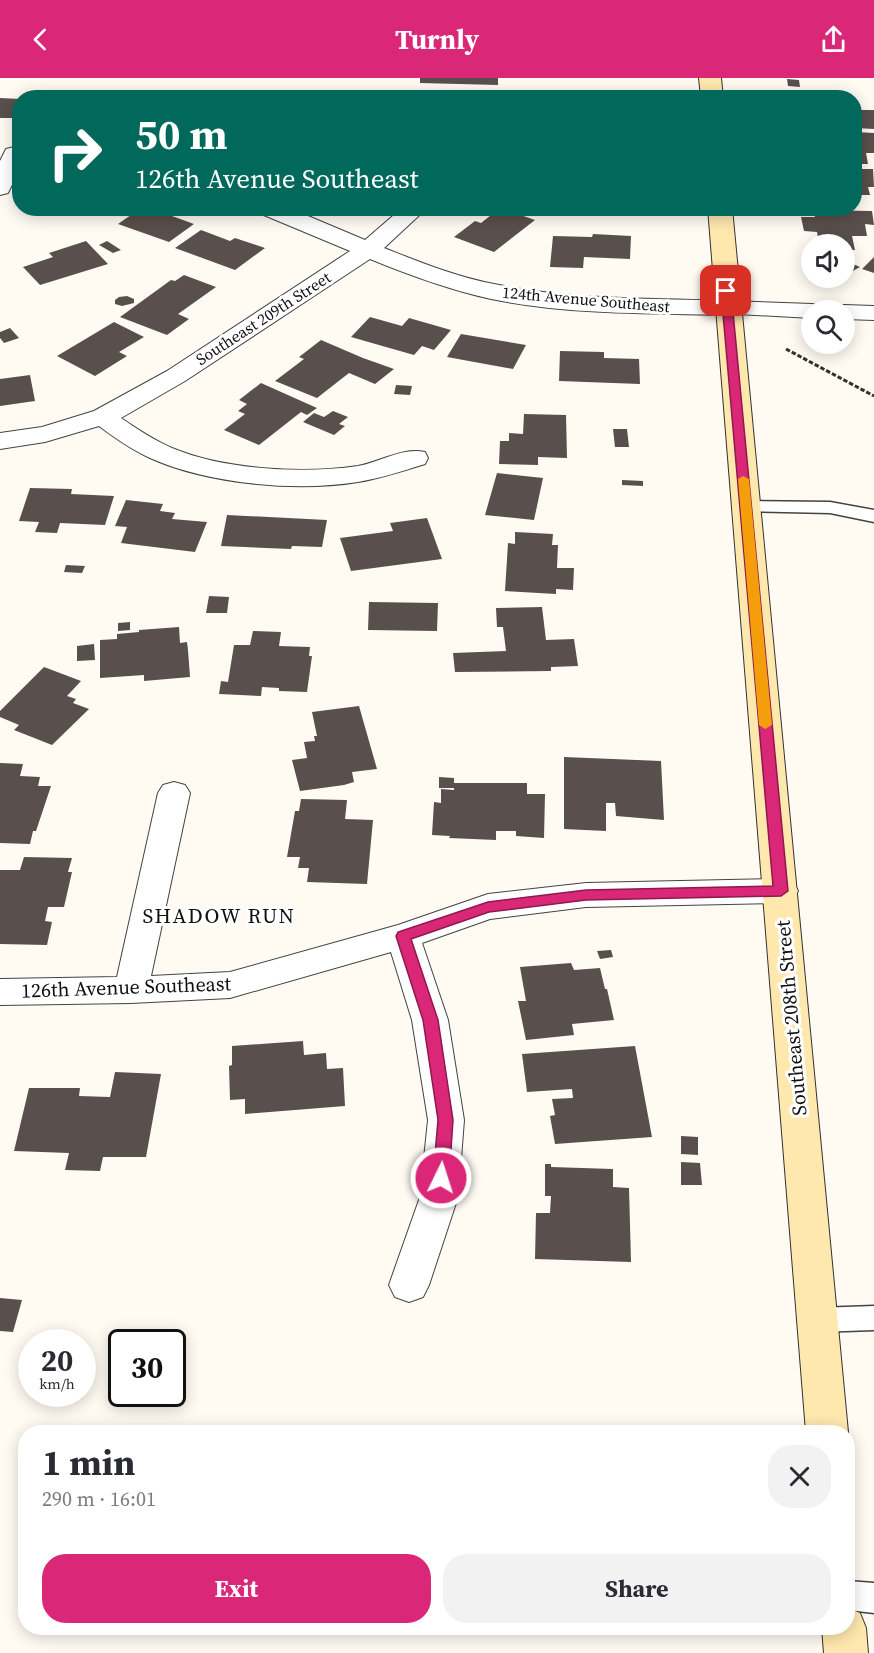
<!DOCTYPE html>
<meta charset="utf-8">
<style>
:root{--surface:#fff;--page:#f2f2f3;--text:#2b2b33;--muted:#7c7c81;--accent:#db2777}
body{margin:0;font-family:"Source Serif 4",serif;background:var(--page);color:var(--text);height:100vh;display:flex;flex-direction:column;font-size:22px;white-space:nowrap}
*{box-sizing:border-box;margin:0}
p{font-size:20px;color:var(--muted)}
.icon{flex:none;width:33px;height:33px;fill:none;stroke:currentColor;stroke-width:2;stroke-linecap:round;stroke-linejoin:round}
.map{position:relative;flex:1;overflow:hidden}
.sheet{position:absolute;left:18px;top:1347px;width:837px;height:210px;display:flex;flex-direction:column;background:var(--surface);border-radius:24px;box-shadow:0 3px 15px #0003}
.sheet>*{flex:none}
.guide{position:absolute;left:12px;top:12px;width:850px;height:126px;border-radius:24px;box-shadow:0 3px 15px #0003;background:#00695c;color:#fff;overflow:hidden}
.fabs{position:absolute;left:801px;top:156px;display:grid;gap:12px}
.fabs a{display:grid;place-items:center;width:54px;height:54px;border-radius:50%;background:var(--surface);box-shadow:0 3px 15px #0003;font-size:30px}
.speed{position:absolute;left:18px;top:1251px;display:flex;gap:12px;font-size:30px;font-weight:700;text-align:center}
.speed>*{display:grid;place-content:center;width:78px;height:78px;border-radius:50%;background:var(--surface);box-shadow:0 3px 15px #0003;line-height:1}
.speed small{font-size:15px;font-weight:400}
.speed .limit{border:3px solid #111;border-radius:9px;background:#fff;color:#111}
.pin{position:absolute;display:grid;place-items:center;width:51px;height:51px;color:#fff;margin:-26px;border-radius:12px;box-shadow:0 3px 9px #0006}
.me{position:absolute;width:66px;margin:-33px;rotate:4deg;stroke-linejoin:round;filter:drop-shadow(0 0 4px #0008)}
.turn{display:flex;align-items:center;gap:21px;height:126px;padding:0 24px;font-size:27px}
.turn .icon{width:78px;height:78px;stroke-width:2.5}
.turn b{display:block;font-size:42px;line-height:51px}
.round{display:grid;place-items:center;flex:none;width:63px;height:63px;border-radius:24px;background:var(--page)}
.headline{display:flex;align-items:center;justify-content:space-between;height:102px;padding:0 24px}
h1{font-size:36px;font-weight:700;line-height:45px}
.cta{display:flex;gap:12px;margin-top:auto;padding:12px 24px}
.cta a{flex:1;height:69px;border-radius:24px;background:var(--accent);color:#fff;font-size:24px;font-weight:700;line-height:69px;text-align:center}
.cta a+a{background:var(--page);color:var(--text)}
header{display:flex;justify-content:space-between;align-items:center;height:78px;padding:0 24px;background:var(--accent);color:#fff;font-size:27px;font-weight:700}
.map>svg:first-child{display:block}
.building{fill:#594f4c}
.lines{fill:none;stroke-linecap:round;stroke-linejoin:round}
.service-casing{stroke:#434343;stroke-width:3}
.minor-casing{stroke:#434343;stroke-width:2}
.tertiary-casing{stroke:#434343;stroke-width:2}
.secondary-casing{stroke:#323232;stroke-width:2}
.path{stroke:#323232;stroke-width:3;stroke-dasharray:4.5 2;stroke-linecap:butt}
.service{fill:#fff;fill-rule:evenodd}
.minor{fill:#fff;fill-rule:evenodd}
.tertiary{fill:#fff;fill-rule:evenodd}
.secondary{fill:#ffe8ae;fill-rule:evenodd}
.route{fill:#db2777;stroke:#8e194d;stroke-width:1.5}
.slow{fill:#f59e0b}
.labels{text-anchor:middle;stroke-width:6;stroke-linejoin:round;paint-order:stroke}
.far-street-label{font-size:16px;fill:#101010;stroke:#fff}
.street-label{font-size:20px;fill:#101010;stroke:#fff}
.neighbourhood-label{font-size:21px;letter-spacing:1.5px;fill:#101010;stroke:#fff}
</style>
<header><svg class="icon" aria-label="back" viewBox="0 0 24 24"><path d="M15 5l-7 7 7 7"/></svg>Turnly<svg class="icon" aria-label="share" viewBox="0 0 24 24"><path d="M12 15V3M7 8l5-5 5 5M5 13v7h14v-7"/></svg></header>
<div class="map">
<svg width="874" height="1575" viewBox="0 0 874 1575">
<rect width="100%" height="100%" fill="#fffbf3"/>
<path class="building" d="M420 0H498V7L420 5Z
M787 1 799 2 800 9 788 8Z
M0 20 20 21V40H0Z
M855 32H874V51L855 50Z
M855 54 874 55V75H866L868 86H855Z
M855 91H873L874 109H868L870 117H855Z
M141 130H150L194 146 169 164 118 146Z
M500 130 535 142 494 174 454 159 475 143 481 145Z
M813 132 872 133 874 147 865 146 867 158H852L855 172H844V166H819L817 154 804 153 801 139H815Z
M201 152 230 163 235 160 265 170 235 192 175 170Z
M593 156 631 158 630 181 584 179 583 190 550 189 553 158 592 159Z
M86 163 108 186 40 207 23 189 53 179 49 175Z
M107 163 121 172 113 175 99 167Z
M874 179V195L862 191Z
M844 182 860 189 851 194 844 191Z
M184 197 216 209 178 236 189 241 167 257 120 239 171 202 175 203Z
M127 218 134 221V225L122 228 115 226V222L119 219Z
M370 239 402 248 409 240 451 252 434 272 422 268 414 277 351 259Z
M114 244 144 259 119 274 127 278 95 298 57 278Z
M10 250 19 260 4 265 0 260V254Z
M461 256 526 267 513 291 447 279Z
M321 262 363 280 394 291 375 306 349 295 317 320 275 303 304 281 299 279Z
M560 273 604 274V280L639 281 640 306 559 303Z
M30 297 35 323 0 328V301Z
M261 305 317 330 307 337 301 334 259 367 224 352 245 336 238 333 247 326 239 322Z
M396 307 412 308 410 317 394 316Z
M333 333 348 339 339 346 345 348 334 357 303 344 314 335 324 339Z
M524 336 566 337 567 380 538 379V387L499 386 500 363H509V355L523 356Z
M613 351H627L629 369H615Z
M497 395 543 400 534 442 485 437Z
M622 402 643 403V408L622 407Z
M30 410 72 411 71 416 114 418 105 447 60 445 57 455 35 454 39 444 19 443Z
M126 422 163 426 160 433 175 435 172 441 207 444 195 474 121 465 127 449 115 448Z
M227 437 327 442 322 469 292 468 291 471 221 468Z
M427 440 442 481 351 493 340 460 393 453 390 445Z
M515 454 553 456 552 467H558L557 490H574L573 512 556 511V516L505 513 508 465 515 466Z
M66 487 85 488 82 495 64 494Z
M209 518 229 519 227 535H206Z
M369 524 438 525 437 553 368 552Z
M542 529 546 562 574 561 578 588 551 589V593L455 594 453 575 506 573 503 549H497L496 530Z
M130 544V552L118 553V545Z
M179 549 180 565 187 564 188 572 190 599 144 603V597L100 600V562L117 561V556L139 554V552Z
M253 553 281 554 279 568 310 569 309 578H312L307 614 279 613V610L262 609 261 618 219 616 221 603 228 604 234 567H250Z
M94 566 95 582 77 583V568Z
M44 589 81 603 67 618 76 621 73 625 89 631 52 667 14 652 19 647 0 639V633Z
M359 628 377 691 352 694 354 704 344 707 300 713 292 682 307 680 304 664 315 663 314 658H317L312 634Z
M564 679 661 683 664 742 616 738 615 725H606V753L564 751Z
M0 685 23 686 20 698 40 699 38 708H51L36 753H33L30 766 0 765Z
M439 699 454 700V705H527V716H545L544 760 516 758V753H496V762L449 760 450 758 432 757 434 724 441 725V711L454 712V710H439Z
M301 721 347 722 345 741 373 742 367 806 307 804 309 790H298L300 779H287L295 733H299Z
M24 779 72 780 68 794H72L64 829H48L45 843 52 844 47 867 0 866V792H20Z
M611 872 613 879 600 881 597 873Z
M571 885 574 892 600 890 605 911H607L614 942 572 946 574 957 526 962 518 923H526L520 889Z
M303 963 304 977 326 975 327 991 343 990 345 1028 245 1036V1021L230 1022 229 988 232 987V968Z
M635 968 652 1059 555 1066 550 1038 555 1037 552 1021 573 1020 572 1011 527 1014 522 976Z
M115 994 161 996 146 1079H103L100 1093 65 1092 69 1075 14 1073 29 1010H80L79 1018 110 1019Z
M681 1058 698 1059V1077L681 1076Z
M681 1084 700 1085 702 1107H681Z
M545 1086H551V1089L613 1091V1109L629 1110 631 1184 535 1181 536 1135H550L551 1118H545Z
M0 1220 22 1222 13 1254 0 1253Z"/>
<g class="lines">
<g class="service-casing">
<path id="service" d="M746 423 830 424 874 432V444L830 435 739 433 737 429 739 425Z
M874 1228V1252L817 1254 807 1250 803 1242 807 1234 817 1230Z
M848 1503 874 1505V1535L848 1532Z"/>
</g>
<g class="minor-casing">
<path id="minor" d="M14 69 20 71V90L8 115 0 117V83L6 71Z
M256 130H289L365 162 402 130H427L384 170C420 184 456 199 494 206 570 222 650 220 728 223L737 225 740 230 737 235 728 237C649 235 569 237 491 221 450 212 409 197 370 181L185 303 121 340C137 351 154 362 172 370 225 392 302 396 358 388 380 384 403 369 425 374L428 380 425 386C403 393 381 400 358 404 296 414 208 406 150 380 132 372 115 360 99 348L45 364 0 371V355L42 349 94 333 167 293 350 173 259 135Z
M174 704 185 707 190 715 151 898 230 894 398 847 488 816 586 805 781 801 793 804 798 813 793 822 781 825 586 829 490 841 422 865 448 942 464 1042 458 1119 429 1207 423 1219 409 1224 395 1219 389 1207 420 1119 428 1042 412 942 391 874 230 920 131 925 0 927V901L117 899 158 715 163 707Z"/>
</g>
<g class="tertiary-casing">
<path id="tertiary" d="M728 223 812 226 821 228 824 232H812V240L719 235 716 230 719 225Z
M844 227 874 228V242L844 241V232H833L835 229Z"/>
</g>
<g class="secondary-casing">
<path id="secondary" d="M699 0H721L723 20H701Z
M708 130H732L848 1354V1355L806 1354Z
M848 1530 860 1535 866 1550 868 1575H824L822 1550H848Z"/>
</g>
<path class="path" d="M786 271 874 318"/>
<use href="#service" class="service"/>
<use href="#minor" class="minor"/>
<use href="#tertiary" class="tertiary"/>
<use href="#secondary" class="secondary"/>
</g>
<path class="route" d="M726 210 731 213 788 813 781 818 586 822 489 834 411 861 438 942 453 1042 449 1100 447 1105 441 1107 435 1105 433 1100 438 1042 423 942 396 858 398 854 488 824 586 812 773 808 721 213Z"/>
<path class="slow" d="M743 398 749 401 772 647 765 651 759 647 738 401Z"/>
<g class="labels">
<g class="far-street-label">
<text transform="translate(586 221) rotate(5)" y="6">124th Avenue Southeast</text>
<text transform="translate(263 240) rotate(-33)" y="6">Southeast 209th Street</text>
</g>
<g class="street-label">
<text transform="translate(126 909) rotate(-2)" y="7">126th Avenue Southeast</text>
<text transform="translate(791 940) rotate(-95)" y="7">Southeast 208th Street</text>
</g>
<g class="neighbourhood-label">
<text x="219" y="845">SHADOW RUN</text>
</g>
</g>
</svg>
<div class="fabs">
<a><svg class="icon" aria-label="sound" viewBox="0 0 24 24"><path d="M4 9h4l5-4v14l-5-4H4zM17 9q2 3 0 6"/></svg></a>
<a><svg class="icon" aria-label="search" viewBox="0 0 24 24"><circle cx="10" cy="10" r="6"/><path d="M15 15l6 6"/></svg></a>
</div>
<div class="speed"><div>20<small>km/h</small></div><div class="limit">30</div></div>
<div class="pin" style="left:726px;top:213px;background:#d93025"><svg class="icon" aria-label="arrive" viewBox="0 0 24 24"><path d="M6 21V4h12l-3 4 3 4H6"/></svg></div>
<svg class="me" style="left:441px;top:1100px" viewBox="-20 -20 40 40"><circle r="17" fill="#db2777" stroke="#fff" stroke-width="3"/><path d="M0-11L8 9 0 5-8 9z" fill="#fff"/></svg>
<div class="guide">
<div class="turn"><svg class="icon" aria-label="right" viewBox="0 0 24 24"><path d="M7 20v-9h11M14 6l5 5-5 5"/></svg><div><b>50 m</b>126th Avenue Southeast</div></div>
</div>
<section class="sheet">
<div class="headline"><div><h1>1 min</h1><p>290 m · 16:01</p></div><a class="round"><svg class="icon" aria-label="close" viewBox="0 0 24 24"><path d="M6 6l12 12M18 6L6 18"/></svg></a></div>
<div class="cta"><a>Exit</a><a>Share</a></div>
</section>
</div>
